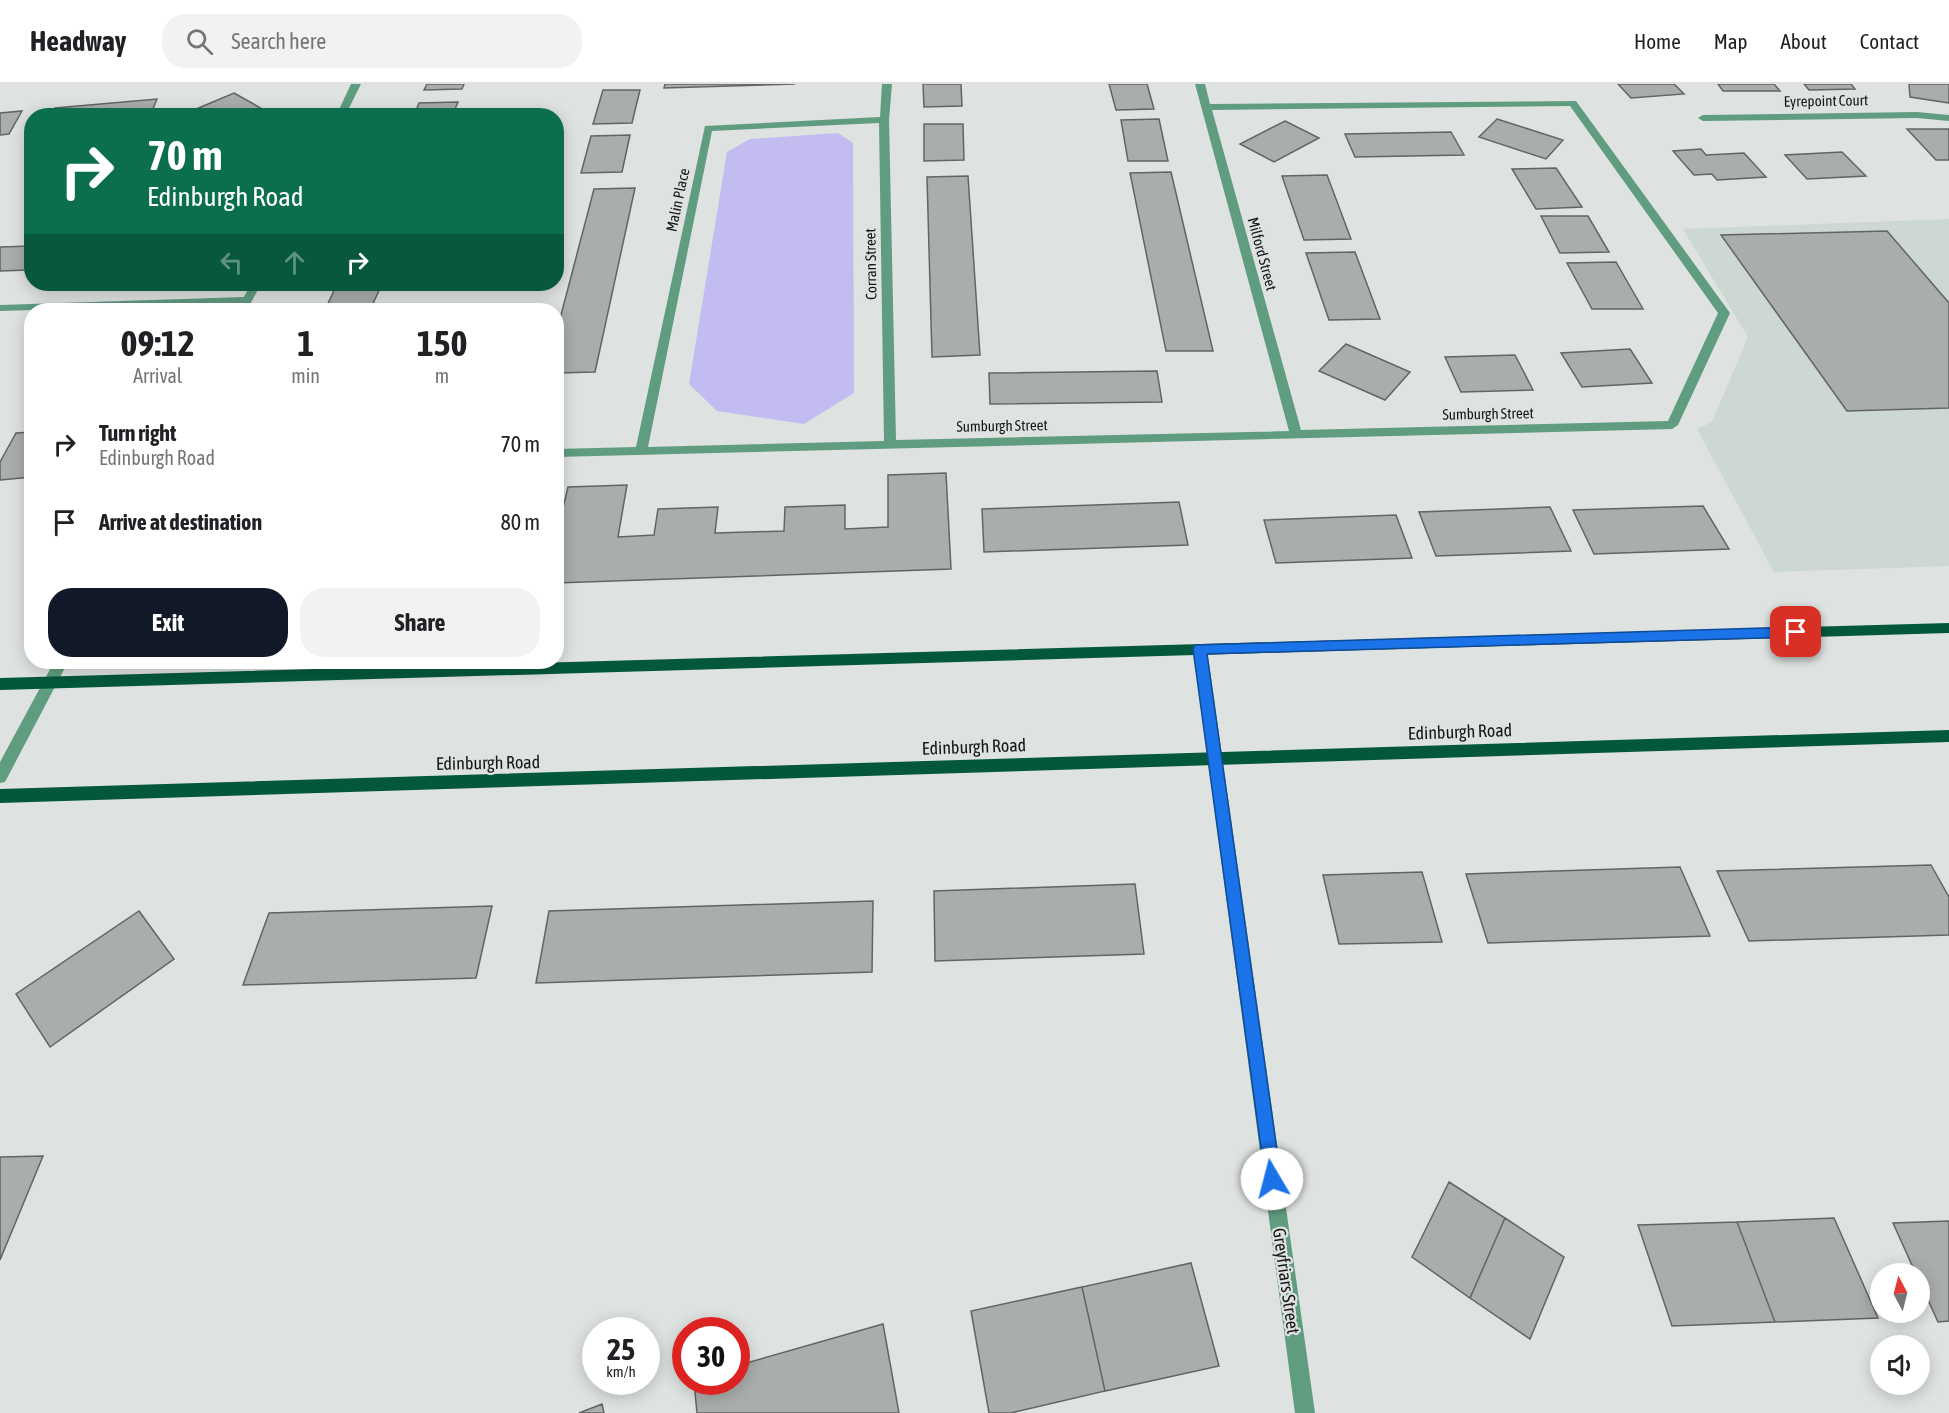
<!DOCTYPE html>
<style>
:root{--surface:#fff;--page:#f2f2f2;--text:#202124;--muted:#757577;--line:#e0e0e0;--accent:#111827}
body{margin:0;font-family:"Asap Condensed",sans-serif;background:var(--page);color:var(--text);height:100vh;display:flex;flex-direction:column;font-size:22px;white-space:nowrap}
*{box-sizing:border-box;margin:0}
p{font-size:20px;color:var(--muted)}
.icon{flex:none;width:33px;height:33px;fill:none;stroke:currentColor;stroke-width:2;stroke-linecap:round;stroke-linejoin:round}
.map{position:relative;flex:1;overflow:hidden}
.details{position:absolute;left:24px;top:219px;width:540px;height:366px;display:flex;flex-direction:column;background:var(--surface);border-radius:24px;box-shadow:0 3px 15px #0003}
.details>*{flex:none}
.banner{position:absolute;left:24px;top:24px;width:540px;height:183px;border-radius:24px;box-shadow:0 3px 15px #0003;background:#0b6e4f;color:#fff;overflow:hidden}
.needle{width:39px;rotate:353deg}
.buttons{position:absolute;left:1870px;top:1179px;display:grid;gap:12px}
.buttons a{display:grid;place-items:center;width:60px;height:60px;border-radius:50%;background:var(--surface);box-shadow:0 3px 15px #0003;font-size:30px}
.speed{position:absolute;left:582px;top:1233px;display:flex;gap:12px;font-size:30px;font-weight:700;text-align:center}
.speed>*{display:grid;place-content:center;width:78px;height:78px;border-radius:50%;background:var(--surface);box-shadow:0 3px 15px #0003;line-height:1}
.speed small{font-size:15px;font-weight:400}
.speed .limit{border:9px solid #d22;background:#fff;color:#111}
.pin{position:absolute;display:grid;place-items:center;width:51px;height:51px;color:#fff;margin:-26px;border-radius:12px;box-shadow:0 3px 9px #0006}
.me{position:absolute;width:66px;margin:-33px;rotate:352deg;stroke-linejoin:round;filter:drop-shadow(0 0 4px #0008)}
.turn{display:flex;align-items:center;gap:21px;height:126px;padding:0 24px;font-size:27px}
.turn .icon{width:78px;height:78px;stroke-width:2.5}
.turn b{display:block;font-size:42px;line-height:51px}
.lanes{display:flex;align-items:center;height:57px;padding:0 24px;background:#0003;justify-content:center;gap:30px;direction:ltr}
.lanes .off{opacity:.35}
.eta{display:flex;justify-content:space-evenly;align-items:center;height:102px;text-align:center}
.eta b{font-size:36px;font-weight:700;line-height:42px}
.action{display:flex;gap:12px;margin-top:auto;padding:12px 24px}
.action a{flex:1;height:69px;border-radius:24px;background:var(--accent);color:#fff;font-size:24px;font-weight:700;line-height:69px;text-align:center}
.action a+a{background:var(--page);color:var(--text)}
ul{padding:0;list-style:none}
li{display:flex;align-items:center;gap:18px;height:78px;padding:0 24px}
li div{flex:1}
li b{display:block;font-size:22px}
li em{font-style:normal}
header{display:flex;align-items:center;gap:36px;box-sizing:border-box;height:84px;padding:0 30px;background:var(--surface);border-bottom:2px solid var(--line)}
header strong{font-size:28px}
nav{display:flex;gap:33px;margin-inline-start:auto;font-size:21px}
.search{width:420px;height:54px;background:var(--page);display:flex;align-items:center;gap:15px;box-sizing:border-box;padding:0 21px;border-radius:24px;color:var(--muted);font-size:22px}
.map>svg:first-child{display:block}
.built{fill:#cdd8d2}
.green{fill:#c3bcf1}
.building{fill:#a9adab;stroke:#626563;stroke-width:1.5}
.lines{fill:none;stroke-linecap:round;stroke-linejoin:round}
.street{fill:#609c7f;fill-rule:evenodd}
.primary{fill:#03583b;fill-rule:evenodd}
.route{fill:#1a73e8;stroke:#114b97;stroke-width:1.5}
.labels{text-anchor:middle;stroke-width:4.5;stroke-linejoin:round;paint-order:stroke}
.far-street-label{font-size:15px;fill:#161717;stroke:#dee2e0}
.street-label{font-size:18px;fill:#161717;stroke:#dee2e0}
</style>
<header>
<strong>Headway</strong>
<div class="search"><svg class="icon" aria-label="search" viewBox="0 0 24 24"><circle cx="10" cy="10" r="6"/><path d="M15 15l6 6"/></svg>Search here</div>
<nav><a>Home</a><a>Map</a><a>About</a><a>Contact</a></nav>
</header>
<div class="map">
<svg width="1949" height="1329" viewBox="0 0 1949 1329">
<rect width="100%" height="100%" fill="#dee2e0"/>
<path class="built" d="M1949 135V482L1774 488 1697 345 1712 338 1748 253 1683 145Z"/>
<path class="green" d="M838 49 853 59 854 309 804 340 717 327 689 300 727 68 750 55Z"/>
<path class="building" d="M427 0H464L462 5 424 6Z
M665 0H795L664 4Z
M923 0H961L962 22 924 23Z
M1109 0H1147L1154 25 1116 26Z
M1618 0H1674L1684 10 1631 14Z
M1718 0H1774L1780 7H1723Z
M1804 0H1851L1855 5 1809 6Z
M1909 0H1949V19L1910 13Z
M603 6H640L632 39 593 40Z
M234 9 264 26 252 32H203L194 26Z
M157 15 150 32H51L55 24Z
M458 18 452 32H414L419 19Z
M22 27 9 50 0 51V29Z
M1159 35 1168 77H1128L1121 36Z
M1497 35 1563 56 1546 75 1479 53Z
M1285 37 1319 54 1274 78 1240 60Z
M924 40H963L964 76 924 77Z
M1907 45H1949V76H1936Z
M1451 48 1464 71 1355 73 1345 50Z
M630 51 622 88 581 89 591 52Z
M1701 65 1706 71 1744 69 1766 93 1717 96 1712 90 1694 91 1673 67Z
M1842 68 1866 92 1807 95 1785 71Z
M1556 84 1582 123 1536 125 1512 85Z
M1171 88 1213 267H1166L1130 89Z
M1327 91 1351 155 1304 156 1282 92Z
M968 92 980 271 932 273 927 93Z
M635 104 595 288 556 289V250L594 105Z
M1541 132H1588L1609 168 1560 169Z
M1887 147 1949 219V324L1847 327 1721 151Z
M32 162V181L28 186 0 187V163Z
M1355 168 1380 235 1329 236 1306 169Z
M1616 178 1643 225H1592L1567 179Z
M337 200H382L370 226H325Z
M1346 260 1410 288 1385 316 1319 287Z
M1630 265 1652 299 1582 303 1561 269Z
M1515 271 1533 306 1461 308 1445 273Z
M1157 287 1162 318 990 320 989 289Z
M32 348V393L0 396V378L16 349Z
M946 389 951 485 556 499V453L568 403 627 401 618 453 654 451 658 425 718 423 715 449 784 447 785 423 845 421V445L888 443V391Z
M1179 418 1188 461 984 468 982 425Z
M1703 422 1729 465 1594 470 1573 426Z
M1550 423 1571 467 1436 472 1419 428Z
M1396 431 1412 474 1276 479 1264 436Z
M1931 781 1949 813V851L1749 857 1717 787Z
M1680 783 1710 852 1488 859 1466 790Z
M1422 788 1442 858 1339 860 1323 791Z
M1135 800 1144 870 935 877 934 807Z
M873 817 872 888 536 899 549 827Z
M492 822 476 894 243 901 269 829Z
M139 827 174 875 50 963 16 910Z
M43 1072 0 1176V1073Z
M1449 1098 1505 1134 1470 1214 1412 1173Z
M1505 1134 1564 1173 1530 1255 1470 1214Z
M1834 1134 1878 1234 1775 1238 1737 1138Z
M1949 1137V1237L1938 1238 1920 1198V1190H1916L1893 1139Z
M1737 1138 1775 1238 1672 1242 1638 1141Z
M1191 1179 1219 1282 1105 1307 1082 1203Z
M1082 1203 1105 1307 1011 1329H989L971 1227Z
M883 1240 899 1329H697L694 1298H736V1282Z
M602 1320 604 1329H579Z"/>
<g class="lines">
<path class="street" d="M351 0H361L345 32H336Z
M882 0H892L889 36 896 356 1289 347 1195 0H1205L1210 20 1576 17 1730 229 1678 341 1672 345 556 373V365L636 363 705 42 880 33ZM1570 22 1718 229 1668 337 1301 346 1212 26ZM879 39 884 357 648 363 712 47Z
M1917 28 1949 31V37L1917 34 1703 37 1698 34 1703 31Z
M251 200H261L247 226H240L241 220 0 227V221L244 213Z
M1200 560 1207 565 1315 1329H1295L1193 565Z
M54 578H68L5 698 0 699V678Z"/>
<path class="primary" d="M1949 539V549L0 606V594Z
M1949 646V658L0 719V705Z"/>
</g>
<path class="route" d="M1796 543 1802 548 1796 553 1207 570 1281 1095 1279 1101 1272 1104 1266 1101 1193 565 1195 561Z"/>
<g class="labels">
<g class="far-street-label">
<text transform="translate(1826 17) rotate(-1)" y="5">Eyrepoint Court</text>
<text transform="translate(678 116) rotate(-78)" y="5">Malin Place</text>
<text transform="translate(1262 170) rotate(75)" y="5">Milford Street</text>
<text transform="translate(871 180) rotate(-91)" y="5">Corran Street</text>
<text transform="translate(1488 330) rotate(-1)" y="5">Sumburgh Street</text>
<text transform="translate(1002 342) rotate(-1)" y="5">Sumburgh Street</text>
</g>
<g class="street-label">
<text transform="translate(1460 648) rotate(-2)" y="6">Edinburgh Road</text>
<text transform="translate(974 663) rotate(-2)" y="6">Edinburgh Road</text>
<text transform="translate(488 679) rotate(-1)" y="6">Edinburgh Road</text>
<text transform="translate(1286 1197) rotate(82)" y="6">Greyfriars Street</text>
</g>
</g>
</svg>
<div class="buttons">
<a><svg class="needle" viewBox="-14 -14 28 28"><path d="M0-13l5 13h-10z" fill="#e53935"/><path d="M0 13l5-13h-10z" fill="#757577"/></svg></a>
<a><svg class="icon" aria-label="sound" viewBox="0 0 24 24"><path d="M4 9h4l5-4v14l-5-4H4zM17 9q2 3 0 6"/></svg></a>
</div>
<div class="speed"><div>25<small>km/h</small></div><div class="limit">30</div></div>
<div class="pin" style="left:1796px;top:548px;background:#d93025"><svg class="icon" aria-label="arrive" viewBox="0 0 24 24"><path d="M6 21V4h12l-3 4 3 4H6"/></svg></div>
<svg class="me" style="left:1272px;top:1095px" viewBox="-20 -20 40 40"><circle r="19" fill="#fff"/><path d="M0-13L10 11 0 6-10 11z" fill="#1a73e8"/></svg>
<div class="banner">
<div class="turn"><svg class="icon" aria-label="right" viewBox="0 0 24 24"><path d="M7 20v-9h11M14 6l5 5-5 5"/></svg><div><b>70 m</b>Edinburgh Road</div></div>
<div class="lanes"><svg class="icon off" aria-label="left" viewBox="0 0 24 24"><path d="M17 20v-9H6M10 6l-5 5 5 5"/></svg><svg class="icon off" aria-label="ahead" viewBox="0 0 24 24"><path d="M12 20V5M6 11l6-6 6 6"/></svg><svg class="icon" aria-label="right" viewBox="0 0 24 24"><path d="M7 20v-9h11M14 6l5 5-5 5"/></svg></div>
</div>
<section class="details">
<div class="eta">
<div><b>09:12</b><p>Arrival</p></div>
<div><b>1</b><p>min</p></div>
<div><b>150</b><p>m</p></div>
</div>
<ul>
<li><svg class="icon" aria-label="right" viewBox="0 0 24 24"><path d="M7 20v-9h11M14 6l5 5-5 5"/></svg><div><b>Turn right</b><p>Edinburgh Road</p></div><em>70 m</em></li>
<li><svg class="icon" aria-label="arrive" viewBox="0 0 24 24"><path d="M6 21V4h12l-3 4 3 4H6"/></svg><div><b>Arrive at destination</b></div><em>80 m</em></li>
</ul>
<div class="action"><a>Exit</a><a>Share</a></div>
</section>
</div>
